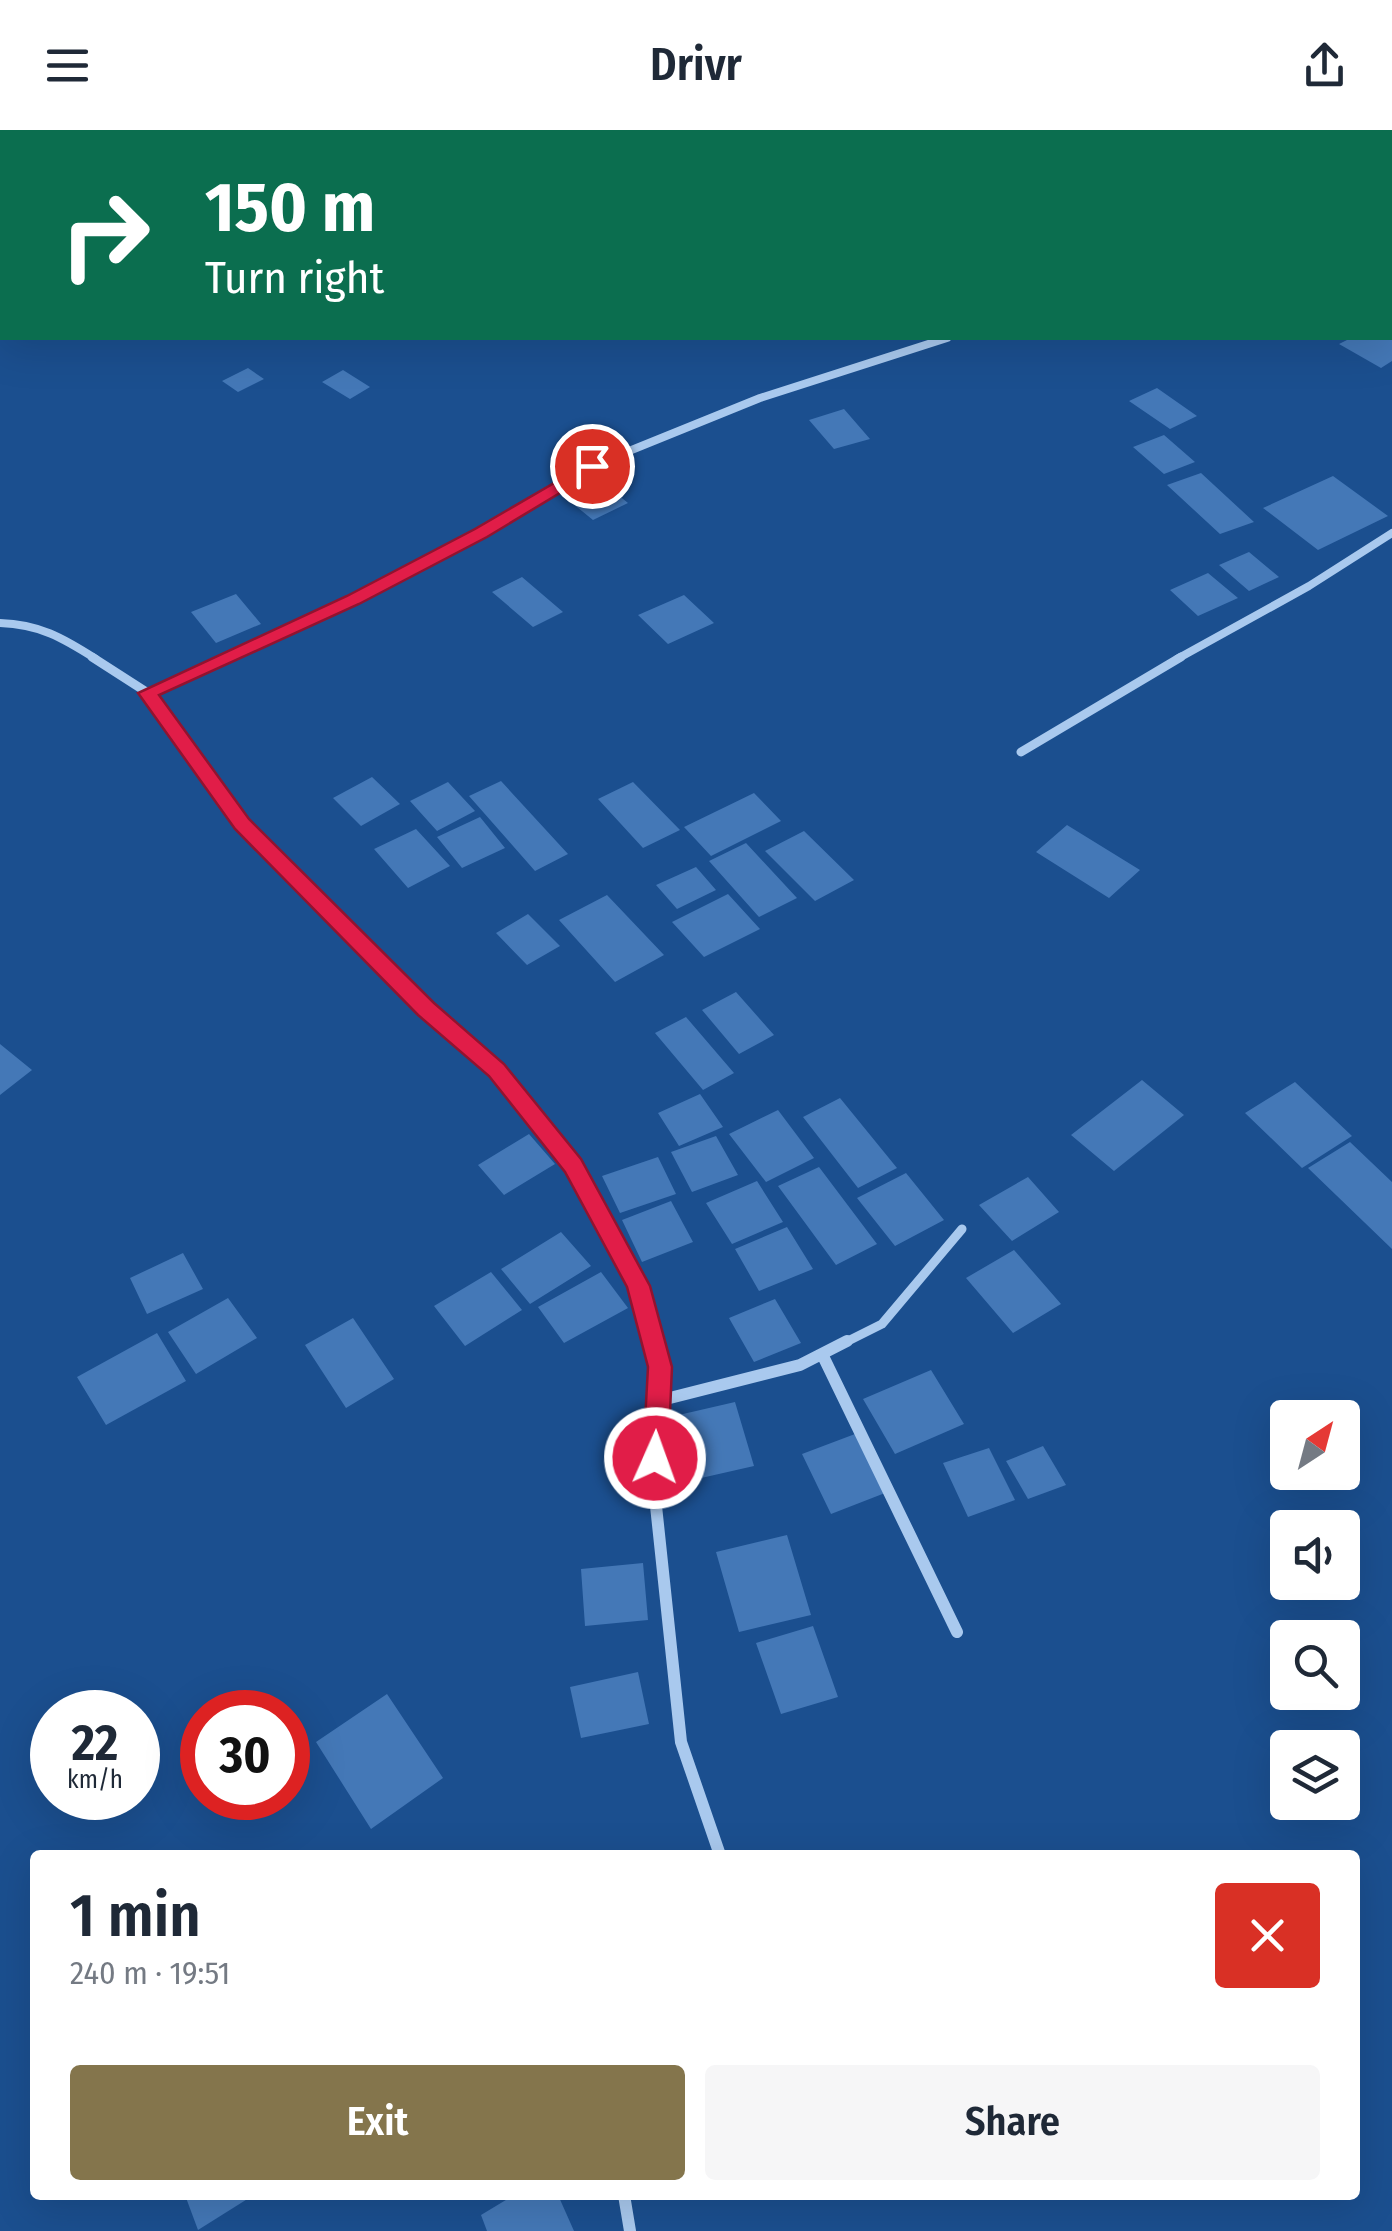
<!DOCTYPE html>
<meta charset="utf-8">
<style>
:root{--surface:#fff;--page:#f6f6f7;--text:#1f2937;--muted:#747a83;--accent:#84754c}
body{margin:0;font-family:"Fira Sans Condensed",sans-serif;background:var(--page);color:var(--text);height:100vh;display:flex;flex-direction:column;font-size:38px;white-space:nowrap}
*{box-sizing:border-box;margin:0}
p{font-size:32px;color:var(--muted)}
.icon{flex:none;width:55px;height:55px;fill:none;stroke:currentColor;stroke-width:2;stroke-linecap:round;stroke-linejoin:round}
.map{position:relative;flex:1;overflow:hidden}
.panel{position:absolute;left:30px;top:1720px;width:1330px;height:350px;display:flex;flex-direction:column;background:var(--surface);border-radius:10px;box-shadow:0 10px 40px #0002}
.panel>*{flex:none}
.hud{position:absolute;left:0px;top:0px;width:1392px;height:210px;box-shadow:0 10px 40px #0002;background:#0b6e4f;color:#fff;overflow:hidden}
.needle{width:65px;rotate:36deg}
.fabs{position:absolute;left:1270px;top:1270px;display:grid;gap:20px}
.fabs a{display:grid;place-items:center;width:90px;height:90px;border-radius:10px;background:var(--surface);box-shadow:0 10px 40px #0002;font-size:50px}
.speed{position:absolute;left:30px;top:1560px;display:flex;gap:20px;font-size:50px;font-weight:700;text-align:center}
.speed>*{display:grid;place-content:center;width:130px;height:130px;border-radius:50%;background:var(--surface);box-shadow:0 10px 40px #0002;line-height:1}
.speed small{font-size:25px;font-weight:400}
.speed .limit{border:15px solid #d22;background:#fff;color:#111}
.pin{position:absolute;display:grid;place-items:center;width:85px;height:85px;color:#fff;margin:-42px;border:5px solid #fff;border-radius:50%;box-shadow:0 2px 10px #0007}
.me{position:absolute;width:110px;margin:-55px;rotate:2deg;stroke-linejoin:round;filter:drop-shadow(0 0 8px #0008)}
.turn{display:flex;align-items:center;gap:35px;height:210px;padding:0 40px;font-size:45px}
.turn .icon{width:130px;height:130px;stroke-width:2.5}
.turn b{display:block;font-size:70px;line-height:85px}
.round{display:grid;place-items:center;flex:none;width:105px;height:105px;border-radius:10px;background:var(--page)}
.overview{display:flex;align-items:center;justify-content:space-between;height:170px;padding:0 40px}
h1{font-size:60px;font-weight:600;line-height:75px}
.button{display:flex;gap:20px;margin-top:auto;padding:20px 40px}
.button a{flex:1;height:115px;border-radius:10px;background:var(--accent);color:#fff;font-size:40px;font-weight:600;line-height:115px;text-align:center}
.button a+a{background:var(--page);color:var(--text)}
header{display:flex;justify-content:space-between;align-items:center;height:130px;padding:0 40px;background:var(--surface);font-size:45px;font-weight:600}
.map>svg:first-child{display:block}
.building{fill:#4478b7}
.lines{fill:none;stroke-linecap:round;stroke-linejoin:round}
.minor-far2{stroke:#a9c9ee;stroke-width:8}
.minor-far1{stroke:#a9c9ee;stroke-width:9}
.minor{stroke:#a9c9ee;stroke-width:12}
.route{fill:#e11d48;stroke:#92132f;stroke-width:2.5}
</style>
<header><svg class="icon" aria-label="menu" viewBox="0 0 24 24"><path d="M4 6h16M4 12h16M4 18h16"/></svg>Drivr<svg class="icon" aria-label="share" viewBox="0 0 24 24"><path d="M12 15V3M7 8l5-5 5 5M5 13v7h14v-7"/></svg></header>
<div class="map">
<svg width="1392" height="2101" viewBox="0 0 1392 2101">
<rect width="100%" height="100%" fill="#1b4f8f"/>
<path class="building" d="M1351 208H1392V231L1381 238 1339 214Z
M248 238 264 249 238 262 222 251Z
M343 240 370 257 350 269 322 252Z
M1157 258 1197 286 1170 299 1129 271Z
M844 279 870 309 834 319 809 290Z
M1164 305 1195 332 1164 344 1133 317Z
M591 343 628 373 593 390 556 360Z
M1201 343 1254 392 1220 404 1167 355Z
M1333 346 1388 386 1318 420 1263 378Z
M1249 422 1279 447 1249 461 1219 435Z
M1208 443 1238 468 1198 486 1170 460Z
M522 447 563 482 533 497 492 462Z
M236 464 261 494 216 513 191 482Z
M684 465 714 493 668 514 638 485Z
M372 647 400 674 361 696 333 668Z
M501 651 568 724 535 741 469 666Z
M448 652 475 681 437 701 410 671Z
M633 652 680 700 643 718 598 669Z
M754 663 781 691 711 726 684 697Z
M480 687 505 718 462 738 437 707Z
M1067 695 1140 740 1109 768 1036 722Z
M416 699 450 736 408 758 374 719Z
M804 701 854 750 815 771 765 721Z
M746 713 797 768 759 787 709 731Z
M696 737 716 760 677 779 656 755Z
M728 764 760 799 704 827 672 792Z
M607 765 664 825 615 852 559 790Z
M528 784 560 816 527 835 496 803Z
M736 862 774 905 739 924 702 880Z
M686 887 734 943 703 960 655 903Z
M0 914 32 940 0 965Z
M1142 950 1184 985 1114 1041 1071 1005Z
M1295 952 1352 1006 1302 1038 1245 983Z
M700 964 723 997 679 1016 658 983Z
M840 968 897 1038 858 1058 803 987Z
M778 980 814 1028 766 1052 729 1004Z
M529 1004 555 1034 504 1065 478 1035Z
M716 1006 738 1045 692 1062 671 1022Z
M1350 1012 1392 1052V1119L1308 1038Z
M658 1027 676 1064 620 1083 602 1046Z
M819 1037 877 1114 836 1135 778 1056Z
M906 1043 944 1090 895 1116 857 1068Z
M1028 1047 1059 1082 1012 1111 979 1075Z
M757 1051 783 1092 732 1114 706 1073Z
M671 1071 693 1112 642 1132 622 1090Z
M787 1097 813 1139 759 1161 735 1119Z
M561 1102 591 1136 530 1174 501 1139Z
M1014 1120 1061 1174 1013 1203 966 1148Z
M183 1123 203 1159 147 1184 130 1148Z
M491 1142 522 1180 465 1216 434 1176Z
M601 1142 628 1178 564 1213 538 1177Z
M228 1168 257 1208 196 1244 168 1202Z
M775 1169 801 1213 754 1232 729 1188Z
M353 1188 394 1249 346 1278 305 1215Z
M157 1203 186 1251 106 1295 77 1247Z
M931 1240 964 1294 895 1324 863 1269Z
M735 1272 754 1336 688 1351 670 1287Z
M855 1304 885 1363 831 1384 802 1324Z
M1043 1316 1066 1355 1028 1369 1006 1331Z
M989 1318 1015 1370 968 1387 943 1333Z
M787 1405 811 1485 739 1502 716 1422Z
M643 1433 648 1490 585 1496 581 1439Z
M813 1496 838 1567 781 1584 756 1513Z
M638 1542 649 1594 581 1608 570 1557Z
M387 1564 443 1648 371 1699 316 1612Z
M185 2065H247L249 2068 198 2100Z
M514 2065H558L574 2101H487L481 2085Z"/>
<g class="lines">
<path class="minor-far2" d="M1261 2 1265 0
M0 493C39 494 63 508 96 529
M223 529 353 470 481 403 592 336 760 268 947 208
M1177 529 1309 456 1392 403"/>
<path class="minor-far1" d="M92 527 148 563
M228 527 148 563 242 694 426 879 496 940 573 1035 638 1156 654 1214
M1021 622 1181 527
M842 1214 882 1194 962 1099"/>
<path class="minor" d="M653 1211 660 1237 654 1357 681 1612 720 1725
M823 1226 957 1502
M658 1271 800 1235 847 1211
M624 2065 630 2101"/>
</g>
<path class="route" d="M592 331 598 333V340L487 407 359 474 159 565 249 689 434 873 504 934 581 1029 650 1156 672 1237 668 1328 664 1336 655 1340 646 1336 643 1328 648 1237 627 1157 565 1042 489 946 418 885 235 699 138 563 347 466 475 399Z"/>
</svg>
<div class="fabs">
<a><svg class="needle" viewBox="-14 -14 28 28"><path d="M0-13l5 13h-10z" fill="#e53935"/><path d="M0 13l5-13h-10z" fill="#747a83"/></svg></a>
<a><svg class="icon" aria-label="sound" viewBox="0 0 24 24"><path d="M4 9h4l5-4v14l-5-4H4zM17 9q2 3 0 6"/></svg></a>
<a><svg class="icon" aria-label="search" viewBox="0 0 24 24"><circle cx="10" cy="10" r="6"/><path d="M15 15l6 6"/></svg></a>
<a><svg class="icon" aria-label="layers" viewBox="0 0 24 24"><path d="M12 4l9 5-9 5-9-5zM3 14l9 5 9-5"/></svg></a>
</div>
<div class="speed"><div>22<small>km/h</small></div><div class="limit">30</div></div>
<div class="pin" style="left:592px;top:336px;background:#d93025"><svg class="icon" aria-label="arrive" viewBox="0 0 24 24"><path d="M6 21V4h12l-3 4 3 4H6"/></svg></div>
<svg class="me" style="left:655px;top:1328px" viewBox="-20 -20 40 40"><circle r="17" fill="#e11d48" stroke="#fff" stroke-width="3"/><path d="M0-11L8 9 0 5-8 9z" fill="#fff"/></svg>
<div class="hud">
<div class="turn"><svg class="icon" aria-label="right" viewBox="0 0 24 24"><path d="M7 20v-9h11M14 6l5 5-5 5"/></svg><div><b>150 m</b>Turn right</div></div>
</div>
<section class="panel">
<div class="overview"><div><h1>1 min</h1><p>240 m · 19:51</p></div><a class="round" style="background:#d93025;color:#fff"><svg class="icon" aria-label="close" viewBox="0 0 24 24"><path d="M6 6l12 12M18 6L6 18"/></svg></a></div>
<div class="button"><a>Exit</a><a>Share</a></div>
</section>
</div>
